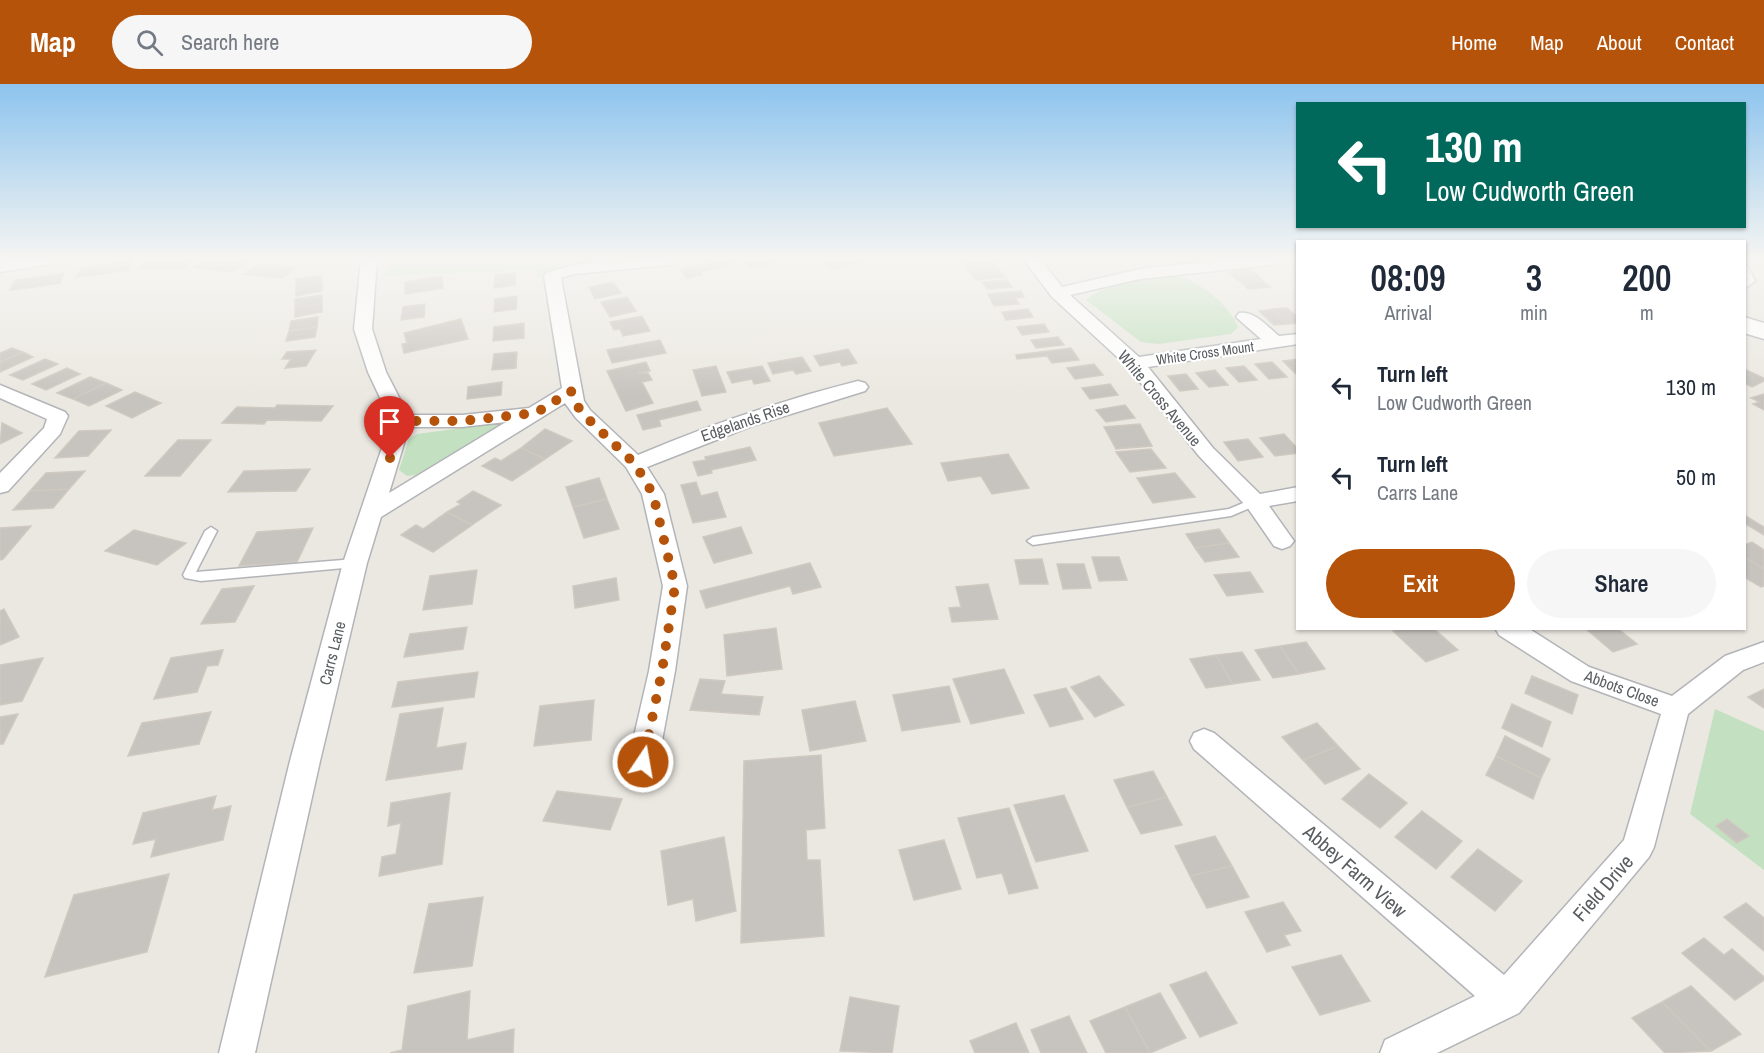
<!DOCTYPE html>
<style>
:root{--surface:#fff;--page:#f6f6f7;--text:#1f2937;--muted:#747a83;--accent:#b45309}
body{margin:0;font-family:"Archivo Narrow",sans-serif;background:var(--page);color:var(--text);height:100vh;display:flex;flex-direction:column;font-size:22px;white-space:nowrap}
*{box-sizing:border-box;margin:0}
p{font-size:20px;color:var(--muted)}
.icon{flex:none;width:33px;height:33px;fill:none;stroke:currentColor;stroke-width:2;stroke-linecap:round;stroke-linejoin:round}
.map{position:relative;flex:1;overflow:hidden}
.details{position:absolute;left:1296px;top:156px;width:450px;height:390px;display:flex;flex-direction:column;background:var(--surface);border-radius:0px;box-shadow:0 2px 4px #0004}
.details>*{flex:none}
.banner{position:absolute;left:1296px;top:18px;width:450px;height:126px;border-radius:0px;box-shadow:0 2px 4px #0004;background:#00695c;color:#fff;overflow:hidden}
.pin{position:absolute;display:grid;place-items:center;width:51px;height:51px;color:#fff;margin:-62px -26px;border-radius:50% 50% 50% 0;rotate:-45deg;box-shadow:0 0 6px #0007}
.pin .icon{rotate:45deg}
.me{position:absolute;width:66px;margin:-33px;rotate:12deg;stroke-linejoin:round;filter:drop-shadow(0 0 4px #0008)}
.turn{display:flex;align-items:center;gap:21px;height:126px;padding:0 30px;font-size:27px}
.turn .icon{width:78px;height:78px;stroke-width:2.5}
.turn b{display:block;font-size:42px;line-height:51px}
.eta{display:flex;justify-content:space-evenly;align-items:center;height:102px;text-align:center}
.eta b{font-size:36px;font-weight:600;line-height:42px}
.button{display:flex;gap:12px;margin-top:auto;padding:12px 30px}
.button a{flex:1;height:69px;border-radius:36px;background:var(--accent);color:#fff;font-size:24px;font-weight:600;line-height:69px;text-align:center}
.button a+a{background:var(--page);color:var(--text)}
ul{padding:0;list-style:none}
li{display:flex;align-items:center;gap:18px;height:90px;padding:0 30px}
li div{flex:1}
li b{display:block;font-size:22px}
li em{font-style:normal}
header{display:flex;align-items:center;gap:36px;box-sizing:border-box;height:84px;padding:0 30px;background:var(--accent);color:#fff}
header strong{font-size:28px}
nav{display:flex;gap:33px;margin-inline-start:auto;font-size:21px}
.search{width:420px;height:54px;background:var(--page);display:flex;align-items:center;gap:15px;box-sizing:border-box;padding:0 21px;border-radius:33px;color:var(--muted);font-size:22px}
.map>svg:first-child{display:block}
.green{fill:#c3e1c0}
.building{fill:#c7c3be;stroke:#cfc9c0;stroke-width:1.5}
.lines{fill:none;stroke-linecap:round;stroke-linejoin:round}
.lane-casing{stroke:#b2b4b8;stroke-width:3}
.street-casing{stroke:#b2b4b8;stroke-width:3}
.secondary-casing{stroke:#b1b5b8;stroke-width:3}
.lane{fill:#fff;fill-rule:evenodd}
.street{fill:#fff;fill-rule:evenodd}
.secondary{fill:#fff;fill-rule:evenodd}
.route{stroke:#b45309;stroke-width:10;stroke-dasharray:0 18}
.labels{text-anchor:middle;stroke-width:4.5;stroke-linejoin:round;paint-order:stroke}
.far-street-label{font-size:14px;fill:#5a5e61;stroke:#fff}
.street-label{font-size:16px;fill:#5a5e61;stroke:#fff}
.near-street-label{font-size:20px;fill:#5a5e61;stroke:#fff}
</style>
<header>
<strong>Map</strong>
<div class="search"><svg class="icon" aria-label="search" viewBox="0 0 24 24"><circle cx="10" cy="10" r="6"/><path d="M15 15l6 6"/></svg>Search here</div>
<nav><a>Home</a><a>Map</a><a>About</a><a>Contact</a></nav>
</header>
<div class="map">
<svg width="1764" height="969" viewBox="0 0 1764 969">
<rect width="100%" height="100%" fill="#ebe8e1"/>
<path class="green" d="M570 177 539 194 537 186 384 192 388 183 397 180Z
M1180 192C1202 199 1230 222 1238 243L1231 250 1158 260 1141 258 1086 216C1105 198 1155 194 1180 192Z
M506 338 416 391 407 392 399 386 409 355 417 350Z
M1715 625 1764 647V786L1690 730Z"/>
<path class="building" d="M147 176H169L161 184 138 185Z
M169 176H192L184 184H161Z
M205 176H228L213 186 194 183Z
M228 176H235L248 178 232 188 213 186Z
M731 176 734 181 700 188 702 191 686 194 680 184 709 179 708 177 710 176Z
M743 176H773L775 180 748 184Z
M823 176H858L860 180 829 185Z
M993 176 998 184 969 187 963 177Z
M132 177 128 186 102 190 107 180Z
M107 180 102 190 76 193 82 184Z
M259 180 278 182 262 192 243 190Z
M278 182 297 184 282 194 262 192Z
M998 184 1005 193 976 196 969 187Z
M1250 185 1257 191 1235 194 1229 188Z
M64 189 60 199 35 203 40 193Z
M516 189 515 201 494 204 495 191Z
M321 191 322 199 296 203V195Z
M1257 191 1263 197 1242 199 1235 194Z
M442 192 443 204 405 210V198Z
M40 193 35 203 10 206 15 196Z
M1007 196 1012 203 987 205 982 198Z
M1263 197 1270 203 1248 205 1242 199Z
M613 198 621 209 595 215 589 203Z
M322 199V207L296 212V203Z
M1021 207 1024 213 1015 214 1019 220 994 222 988 210Z
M322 211V219L295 224V215Z
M517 212 516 225 494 228 495 215Z
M627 213 636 227 610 233 601 218Z
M322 219V228L295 233V224Z
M425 220 424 233 401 236 403 223Z
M1287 224 1298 233V239L1288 240 1273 225Z
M1028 225 1033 233 1006 236 1002 228Z
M1273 225 1288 240 1274 241 1259 227Z
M642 232 650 247 623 252 620 245 614 246 610 238Z
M318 233 317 243 289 247 291 237Z
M461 235 468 255 404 269 402 260 407 259 404 249Z
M524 239V254L493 257 494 243Z
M1044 240 1049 248 1022 251 1017 243Z
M317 243 315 253 286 257 289 247Z
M1058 253 1064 261 1036 264 1031 256Z
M660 256 666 269 612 279 607 266Z
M12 264 23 268 0 278V269Z
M1071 264 1079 276 1052 279 1047 272 1017 275 1016 271Z
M848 265 857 279 842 282 840 278 820 282 814 272Z
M316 266 306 282 285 284 291 275H282L287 268Z
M23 268 33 273 0 288V278Z
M517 268 516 284 492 286 494 270Z
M802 273 811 287 796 290 793 286 773 290 768 279Z
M45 275 58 280 23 296 10 291Z
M1298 275V291H1297L1283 277Z
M646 278 650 287 638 289H648L652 296 642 298 653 319 626 327 607 287Z
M1272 278 1287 293 1269 295 1255 280Z
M1094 280 1103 291 1075 295 1067 284Z
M716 282 726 308 702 312 693 286Z
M762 282 770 297 754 300 752 295 732 299 727 288Z
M1244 282 1257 296 1239 298 1226 284Z
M67 284 80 290 46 306 32 300Z
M1744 285 1764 294V297L1752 303 1744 299Z
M1215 286 1228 301 1209 303 1196 289Z
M1186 290 1198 305 1180 307 1168 292Z
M90 293 106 299 73 315 57 309Z
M502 298 501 311 467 315 468 303Z
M106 299 122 306 89 322 73 315Z
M1110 300 1118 311 1090 315 1082 304Z
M135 308 161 319 132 334 106 322Z
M1764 310V326L1753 320 1760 318 1751 314Z
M697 317 701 326 659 336 661 342 643 346 637 331Z
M277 321 333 322 321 337 267 336 264 340 222 339 237 323 275 324Z
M1125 321 1135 334 1106 338 1096 326Z
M887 324 912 360 834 372 819 339Z
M2 339 22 349 0 360Z
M1140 340 1152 362 1116 365 1104 343Z
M545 345 572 357 545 375 521 364Z
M111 346 88 372 55 374 79 347Z
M1284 350 1298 365V369L1275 372 1260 354Z
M1248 355 1263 373 1238 377 1224 358Z
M178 356H211L180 392H145Z
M750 363 756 376 711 386 712 389 698 392 693 378 706 376 705 373Z
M521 364 545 375 512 397 482 382 495 374 501 377Z
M1151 365 1166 384 1130 388 1116 368Z
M1008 370 1029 404 992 410 981 392 948 397 941 379Z
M310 385 296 407 228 408 244 387Z
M85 387 69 405 30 407 46 389Z
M1175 389 1195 413 1153 419 1137 394Z
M599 394 607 415 573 423 566 403Z
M696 398 701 412 717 408 726 433 693 439 681 401Z
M69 405 53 424 13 426 30 407Z
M473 407 501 421 472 441 447 428 461 420 457 418Z
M607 415 619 445 584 454 573 423Z
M447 428 472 441 433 468 401 451 416 441 423 445Z
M1744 431 1764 443V451L1744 439Z
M31 442 3 475 0 476V444Z
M741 443 752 469 714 479 703 453Z
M313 444 297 478 239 482 257 448Z
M1219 445 1229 459 1195 464 1186 450Z
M134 446 186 459 157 481 105 467Z
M1752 458 1764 466V485L1744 473V461Z
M1229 459 1239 473 1205 478 1195 464Z
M1092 473H1119L1127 496 1099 497Z
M1744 473 1764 485V502L1761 503 1744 493Z
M1042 475 1048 500H1020L1015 476Z
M810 479 821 503 793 510 790 502 706 524 700 507Z
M1057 480H1084L1091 504 1063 505Z
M477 486 472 520 423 526 430 492Z
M1250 488 1263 508 1227 512 1214 491Z
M616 494 619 516 575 524 573 502Z
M988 500 998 535 952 538 949 524 961 523 956 503Z
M254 502 235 538 201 540 222 505Z
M4 525 19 553 0 561V527Z
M467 543 463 565 404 573 410 550Z
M776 544 782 585 727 592 724 551Z
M1400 544H1433L1458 566 1426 578 1393 547Z
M1585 544H1617L1637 560 1613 568Z
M1306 558 1325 585 1299 590 1280 562Z
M1280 562 1299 590 1273 594 1255 566Z
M223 566 218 581 207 582 197 608 154 615 171 574Z
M1242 568 1260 596 1233 600 1216 571Z
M1216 571 1233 600 1206 604 1190 575Z
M43 574 22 617 0 621V581Z
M1004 585 1024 629 971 640 953 595Z
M478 588 474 613 392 623 398 598Z
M1099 592 1124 621 1095 633 1071 603Z
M1532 592 1578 611 1572 630 1525 609Z
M700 595 725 597 721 610 763 613 759 631 690 626Z
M949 602 960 638 902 647 893 611Z
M1066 604 1083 635 1050 643 1034 611Z
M1764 605V624L1748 613Z
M594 616 591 656 534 662 540 622Z
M855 617 866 657 810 667 802 626Z
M1512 620 1551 638 1542 663 1502 644Z
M443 624 436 664 466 659 462 685 386 696 400 630Z
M211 628 199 660 128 672 142 639Z
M18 630 3 660H0V633Z
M1317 639 1338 662 1303 676 1282 653Z
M1505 652 1550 675 1541 694 1496 672Z
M1338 662 1360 685 1325 700 1303 676Z
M821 671 825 744 806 746 807 776H820L824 852 741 859 744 677Z
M1496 672 1541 694 1533 715 1486 691Z
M1153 687 1167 713 1127 723 1114 696Z
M1369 690 1407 719 1380 744 1342 715Z
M557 707 622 715 610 746 543 737Z
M450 709 442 780 379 792 382 773 396 770 401 739 388 742 391 719Z
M1064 711 1088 767 1036 778 1014 721Z
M216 712 212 726 231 722 223 756 151 773 156 755 133 760 143 729Z
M1167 713 1182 741 1141 750 1127 723Z
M1009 724 1038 804 1009 810 1002 789 977 794 958 734Z
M1422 727 1462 757 1436 785 1395 753Z
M1727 735 1749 752 1737 759 1716 742Z
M1215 752 1232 782 1190 792 1175 762Z
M724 753 736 827 696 837 693 815 668 821 661 767Z
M944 756 961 805 914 816 899 766Z
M1478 765 1522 797 1495 827 1451 793Z
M1232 782 1249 813 1207 824 1190 792Z
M169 790 147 868 45 893 74 811Z
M483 813 472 882 414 889 429 820Z
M1283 818 1301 847 1284 851 1290 861 1267 868 1245 828Z
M1746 819 1764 834V867L1724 833Z
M1704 854 1724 871 1732 865 1764 893V896L1735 916 1682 869Z
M1341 871 1370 917 1320 931 1292 883Z
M1206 888 1237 939 1200 953 1170 901Z
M1691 902 1741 950 1711 967 1662 918Z
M470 907 467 956 514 945 513 969H390L402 966 408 922Z
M1160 909 1186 954 1150 969 1125 923Z
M850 913 899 922 892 969 840 967Z
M1662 918 1711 967 1665 969 1632 934Z
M1125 923 1150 969H1106L1090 937Z
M1069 932 1087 969H1041L1031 946Z
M1016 939 1029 969H975L970 957Z"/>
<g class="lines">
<g class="lane-casing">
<path id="lane" d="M1744 181 1748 183 1755 197 1744 205V198L1747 196 1744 192Z
M1255 414 1259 416 1261 418 1259 420 1231 432 1033 461 1027 457 1033 453 1229 425Z
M211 443 217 447 196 488 355 475 361 479 355 483 201 497 185 494 183 491 205 447Z"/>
</g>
<g class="street-casing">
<path id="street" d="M12 176H54L46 181 0 188V178Z
M361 176H377L372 245 386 288 408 331H462L529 324 562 304 544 192 546 189C588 174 632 176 677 176L669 181 574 190 561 194 584 317 590 326 638 371C709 341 783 316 858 297L865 299 868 303 865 307 752 342 647 383 664 410 687 502 675 587 658 678 653 687 643 690 633 687 628 678 649 587 663 502 642 410 626 383 576 334 565 319 381 433 367 479 320 677 255 969H219L290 677 343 479 391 337 368 288 354 245ZM506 338 389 409 409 343H462Z
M1024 176H1041L1062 203 1140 185 1223 176H1279L1271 181 1140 195 1070 211 1139 273 1261 255 1236 233 1239 229C1254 226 1268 243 1279 252L1298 250V260L1148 283 1213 364 1260 410 1298 403V417L1269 422 1294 457 1290 462 1282 465 1274 462 1247 423 1199 372 1128 283 1052 213Z
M0 301 65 328 68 332 60 350 8 407 0 409V389L44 344 47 335 0 314Z
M1495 544H1528L1589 583 1672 612 1725 572 1764 558V578L1743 586 1688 630 1654 763 1649 773 1519 929 1437 969H1380L1385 956 1475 912 1194 665 1190 657 1194 649 1204 645 1214 649 1504 891 1624 756 1661 630 1571 597 1499 551Z"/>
</g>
<g class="secondary-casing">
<path id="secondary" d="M1744 233 1764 239V255L1744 249Z"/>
</g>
<use href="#lane" class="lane"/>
<use href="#street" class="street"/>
<use href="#secondary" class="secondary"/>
</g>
<linearGradient id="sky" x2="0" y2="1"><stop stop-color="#8dc4ee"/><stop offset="0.56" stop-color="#f6f5f2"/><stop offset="1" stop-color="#f6f5f2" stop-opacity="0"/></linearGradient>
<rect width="1764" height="312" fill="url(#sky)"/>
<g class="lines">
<path class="route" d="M390 374 401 337H462L536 329 571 307 574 317 583 330 635 380 653 410 675 502 662 587 643 678"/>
</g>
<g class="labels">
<g class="far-street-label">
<text transform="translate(1205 269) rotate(-8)" y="5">White Cross Mount</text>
</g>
<g class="street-label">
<text transform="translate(1160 314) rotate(50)" y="6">White Cross Avenue</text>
<text transform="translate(745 337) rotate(-19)" y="6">Edgelands Rise</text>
<text transform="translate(332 569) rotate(-76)" y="6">Carrs Lane</text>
<text transform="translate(1622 604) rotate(20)" y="6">Abbots Close</text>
</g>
<g class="near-street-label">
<text transform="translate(1355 787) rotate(41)" y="7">Abbey Farm View</text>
<text transform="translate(1603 804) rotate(-49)" y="7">Field Drive</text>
</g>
</g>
</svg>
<div class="pin" style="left:390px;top:374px;background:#d93025"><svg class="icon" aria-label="arrive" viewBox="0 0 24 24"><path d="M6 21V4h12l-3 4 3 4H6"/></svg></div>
<svg class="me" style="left:643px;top:678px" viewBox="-20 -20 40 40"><circle r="17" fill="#b45309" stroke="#fff" stroke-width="3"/><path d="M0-11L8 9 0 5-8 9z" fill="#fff"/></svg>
<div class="banner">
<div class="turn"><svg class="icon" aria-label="left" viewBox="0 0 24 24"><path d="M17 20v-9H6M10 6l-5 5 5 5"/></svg><div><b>130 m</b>Low Cudworth Green</div></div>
</div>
<section class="details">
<div class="eta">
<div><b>08:09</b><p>Arrival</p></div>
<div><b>3</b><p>min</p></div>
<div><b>200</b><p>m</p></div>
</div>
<ul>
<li><svg class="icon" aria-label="left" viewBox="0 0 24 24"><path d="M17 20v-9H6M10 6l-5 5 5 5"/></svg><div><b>Turn left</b><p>Low Cudworth Green</p></div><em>130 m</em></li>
<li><svg class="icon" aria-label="left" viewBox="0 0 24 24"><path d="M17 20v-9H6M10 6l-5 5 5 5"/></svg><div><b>Turn left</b><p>Carrs Lane</p></div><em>50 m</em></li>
</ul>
<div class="button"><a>Exit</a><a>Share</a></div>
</section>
</div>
